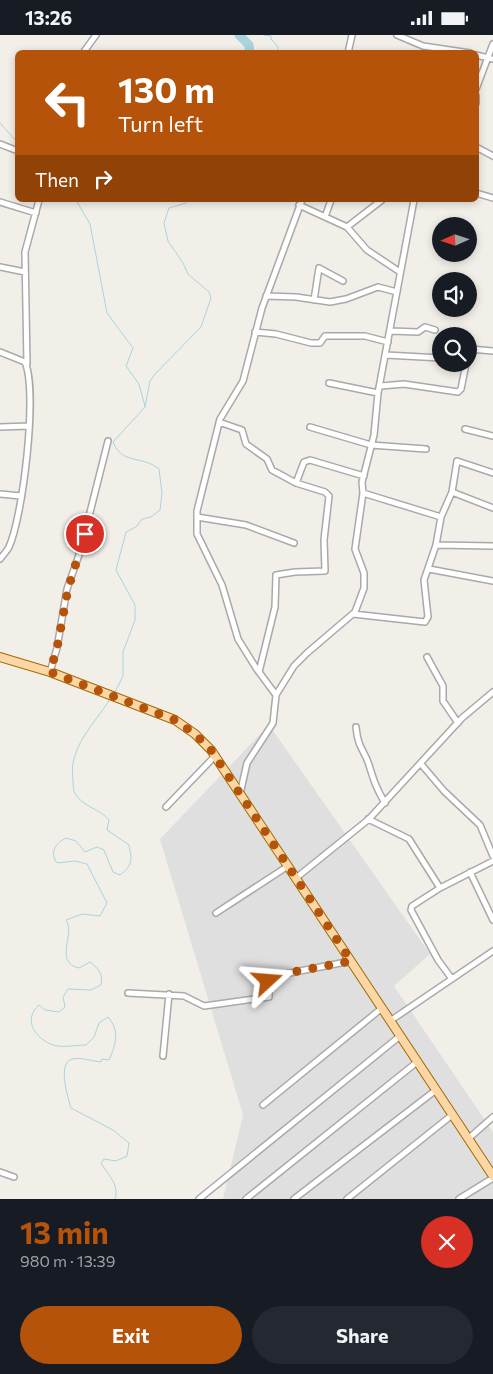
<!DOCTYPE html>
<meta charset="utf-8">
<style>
:root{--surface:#171b24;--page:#242831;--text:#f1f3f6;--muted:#9ea1a6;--accent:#b45309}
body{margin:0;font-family:Commissioner,sans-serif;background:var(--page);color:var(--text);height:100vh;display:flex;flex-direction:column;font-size:19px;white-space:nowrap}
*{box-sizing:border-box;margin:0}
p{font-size:16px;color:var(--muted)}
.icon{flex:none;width:28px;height:28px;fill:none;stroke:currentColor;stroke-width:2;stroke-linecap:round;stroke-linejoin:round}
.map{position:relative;height:1164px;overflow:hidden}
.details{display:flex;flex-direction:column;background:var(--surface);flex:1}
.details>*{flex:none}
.top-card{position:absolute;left:15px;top:15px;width:464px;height:152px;border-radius:8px;box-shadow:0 2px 8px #0003;background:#b45309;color:#fff;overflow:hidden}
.needle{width:32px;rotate:267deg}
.tools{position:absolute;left:432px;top:182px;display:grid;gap:10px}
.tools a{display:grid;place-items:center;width:45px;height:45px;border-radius:50%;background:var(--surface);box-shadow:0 2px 8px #0003;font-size:25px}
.pin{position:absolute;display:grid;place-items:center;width:42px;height:42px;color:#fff;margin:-21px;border:2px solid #fff;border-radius:50%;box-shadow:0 1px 5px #0007}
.me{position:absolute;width:55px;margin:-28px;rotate:71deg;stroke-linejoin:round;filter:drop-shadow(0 0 4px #0008)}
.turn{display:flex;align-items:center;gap:18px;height:105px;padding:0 20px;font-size:22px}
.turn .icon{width:65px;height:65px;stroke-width:2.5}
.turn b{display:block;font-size:35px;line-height:42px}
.then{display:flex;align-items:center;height:48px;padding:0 20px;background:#0003;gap:10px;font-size:19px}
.round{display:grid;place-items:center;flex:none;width:52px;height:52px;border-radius:26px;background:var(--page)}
.head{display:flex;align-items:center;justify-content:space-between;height:85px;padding:0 20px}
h1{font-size:30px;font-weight:700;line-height:38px;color:var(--accent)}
.action{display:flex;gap:10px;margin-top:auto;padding:10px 20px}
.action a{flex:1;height:58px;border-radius:30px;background:var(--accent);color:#fff;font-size:20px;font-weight:700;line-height:58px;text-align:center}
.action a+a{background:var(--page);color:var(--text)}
.status{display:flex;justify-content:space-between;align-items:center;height:35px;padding:0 25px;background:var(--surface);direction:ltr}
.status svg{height:14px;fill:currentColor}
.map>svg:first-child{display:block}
.residential{fill:#e0dfdf}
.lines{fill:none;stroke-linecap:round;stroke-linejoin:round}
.stream{stroke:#aad3df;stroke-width:1}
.river{stroke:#aad3df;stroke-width:9}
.street-casing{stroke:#a9a9a9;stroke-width:8}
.primary-casing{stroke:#a06b00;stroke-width:10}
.street{stroke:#fff;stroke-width:5}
.primary{stroke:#fcd6a4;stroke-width:8}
.route{stroke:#b45309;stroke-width:9;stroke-dasharray:0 16.2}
</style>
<div class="status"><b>13:26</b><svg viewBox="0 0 49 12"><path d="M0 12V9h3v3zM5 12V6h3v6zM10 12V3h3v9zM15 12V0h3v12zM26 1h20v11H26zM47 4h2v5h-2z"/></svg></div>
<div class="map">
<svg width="493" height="1164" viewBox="0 0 493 1164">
<rect width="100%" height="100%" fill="#f2efe9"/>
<path class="residential" d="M269 690 430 919 394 951 493 1097V1164H223L243 1080 160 804Z"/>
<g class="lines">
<path class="stream" d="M264 0 271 1V4L278 12V18
M242 18 249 10 257 18
M0 88 18 108
M76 165 90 189 107 278 133 313 126 331 139 349 145 371
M114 659 123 641V617L135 585V570L116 535 126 497 136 492 142 484 151 482 160 475 162 458 159 434C142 420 122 430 113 407L145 372 150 346 155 339 201 292 211 263 209 257 188 239 183 228 168 206 164 188 169 173 186 168 188 165
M110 664C94 690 68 712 73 745 73 750 73 756 76 760 84 772 100 774 109 785L107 795 129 810C132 825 133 830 120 840L113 837 104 815 97 812 85 817 76 806 66 803C56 808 49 817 57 828L75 826 87 829 107 868 100 881 82 879 66 885C76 899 53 927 79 933L90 927C99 934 103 939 101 950L91 955 68 954 63 962 65 972 59 977 45 975 39 970C22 985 36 1004 53 1010 63 1013 76 1010 86 1010L94 1002 99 988 108 982C120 996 116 1009 109 1025L102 1024 101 1027C92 1026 80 1022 72 1024 57 1028 68 1063 71 1073L113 1095 129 1108 127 1121 116 1126 104 1124 101 1128C107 1139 120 1149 115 1164"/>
<path class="river" d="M239 0 249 10 250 18"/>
<g class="street-casing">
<path id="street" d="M397 0 423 11 470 18
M83 18 96 0
M348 18 352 0
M476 20 493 24
M476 54 493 9
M476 61V68
M0 109 18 116
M476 112 493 121
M476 158 493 163
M0 167 36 178
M299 170 347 192 367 215 400 237
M325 182 331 165
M347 192 382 165
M0 232 25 237
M266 261 296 262 330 267 346 264 378 252 397 257
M314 265 319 233 343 246
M391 296 418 297 425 292 435 295
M255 297 276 299 311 308H320L325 301H365L388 307
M0 317 25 327C38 357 23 481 9 512 7 516 3 520 0 524
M469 318 470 314 493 316
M386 320 441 323
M27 329 25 217 39 165
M329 348 378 358
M381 351 404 349 458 357 461 354 466 329
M219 387 242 395 246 409 267 424 272 435 296 448
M0 392 29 391
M310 392 371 410 426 414
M465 394 493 401
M452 457 457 426 493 438
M363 458 441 482 452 457 493 473
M0 459 21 461
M197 482 246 490 294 508
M436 510 441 482
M429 534 493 546
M353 579 425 587 428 582 424 545 436 510 493 511
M427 622 443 651V666L458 688
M50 637 57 613 67 554 80 517 108 406
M259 637 275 572 276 540 295 537 325 536 324 505 329 461 325 457 296 448 304 427 310 425 364 441
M276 660 294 631 307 618 355 577 364 553V538L355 514 363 458 362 447 374 400 378 358 414 165
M356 692C358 714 364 714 369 730 374 746 376 753 385 768
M421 729 444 756 480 790 493 821
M240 759 247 728 273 688 276 660 256 633 238 604 222 550 197 499V476L220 384 243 346 262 273 302 165
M166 772 215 721
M368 784 409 804 440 853 493 826
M470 837 493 885
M296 843 369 784 462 683 493 657
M440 853 412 871 411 875 438 925 452 944
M216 878 288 831
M128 958 184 961 204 971 269 962V942L351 926
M390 986 493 916
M163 1021 169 959
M263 1070 382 973
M468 1104 493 1082
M0 1137 14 1142
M199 1164 400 1001
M246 1164 417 1027
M294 1164 436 1055
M347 1164 452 1080
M459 1164 493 1143"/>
</g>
<g class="primary-casing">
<path id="primary" d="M0 622 50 637 175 685 195 699 211 715 493 1141"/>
</g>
<use href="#street" class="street"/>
<use href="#primary" class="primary"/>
</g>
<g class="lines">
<path class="route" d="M85 499 68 554 57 613 50 637 175 685 195 699 211 715 351 926 272 941 268 946"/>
</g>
</svg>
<div class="tools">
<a><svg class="needle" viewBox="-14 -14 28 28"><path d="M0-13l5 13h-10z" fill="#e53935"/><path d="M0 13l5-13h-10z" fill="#9ea1a6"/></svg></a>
<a><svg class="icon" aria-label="sound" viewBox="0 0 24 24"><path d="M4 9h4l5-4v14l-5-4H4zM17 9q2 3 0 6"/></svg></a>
<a><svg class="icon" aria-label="search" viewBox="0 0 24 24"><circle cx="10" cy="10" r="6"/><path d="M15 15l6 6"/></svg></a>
</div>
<div class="pin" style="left:85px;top:499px;background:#d93025"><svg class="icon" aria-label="arrive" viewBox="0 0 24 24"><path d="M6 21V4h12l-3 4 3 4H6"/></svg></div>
<svg class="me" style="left:268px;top:946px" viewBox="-20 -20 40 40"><path d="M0-17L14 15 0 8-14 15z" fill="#b45309" stroke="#fff" stroke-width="4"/></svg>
<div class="top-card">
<div class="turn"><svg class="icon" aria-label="left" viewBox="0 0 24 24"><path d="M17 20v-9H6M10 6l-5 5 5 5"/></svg><div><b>130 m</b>Turn left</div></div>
<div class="then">Then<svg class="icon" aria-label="right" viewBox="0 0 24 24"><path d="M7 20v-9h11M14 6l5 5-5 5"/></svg></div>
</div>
</div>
<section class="details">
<div class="head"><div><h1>13 min</h1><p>980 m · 13:39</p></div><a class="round" style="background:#d93025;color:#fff"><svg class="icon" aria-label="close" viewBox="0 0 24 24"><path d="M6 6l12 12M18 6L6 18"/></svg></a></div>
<div class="action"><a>Exit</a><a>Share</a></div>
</section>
